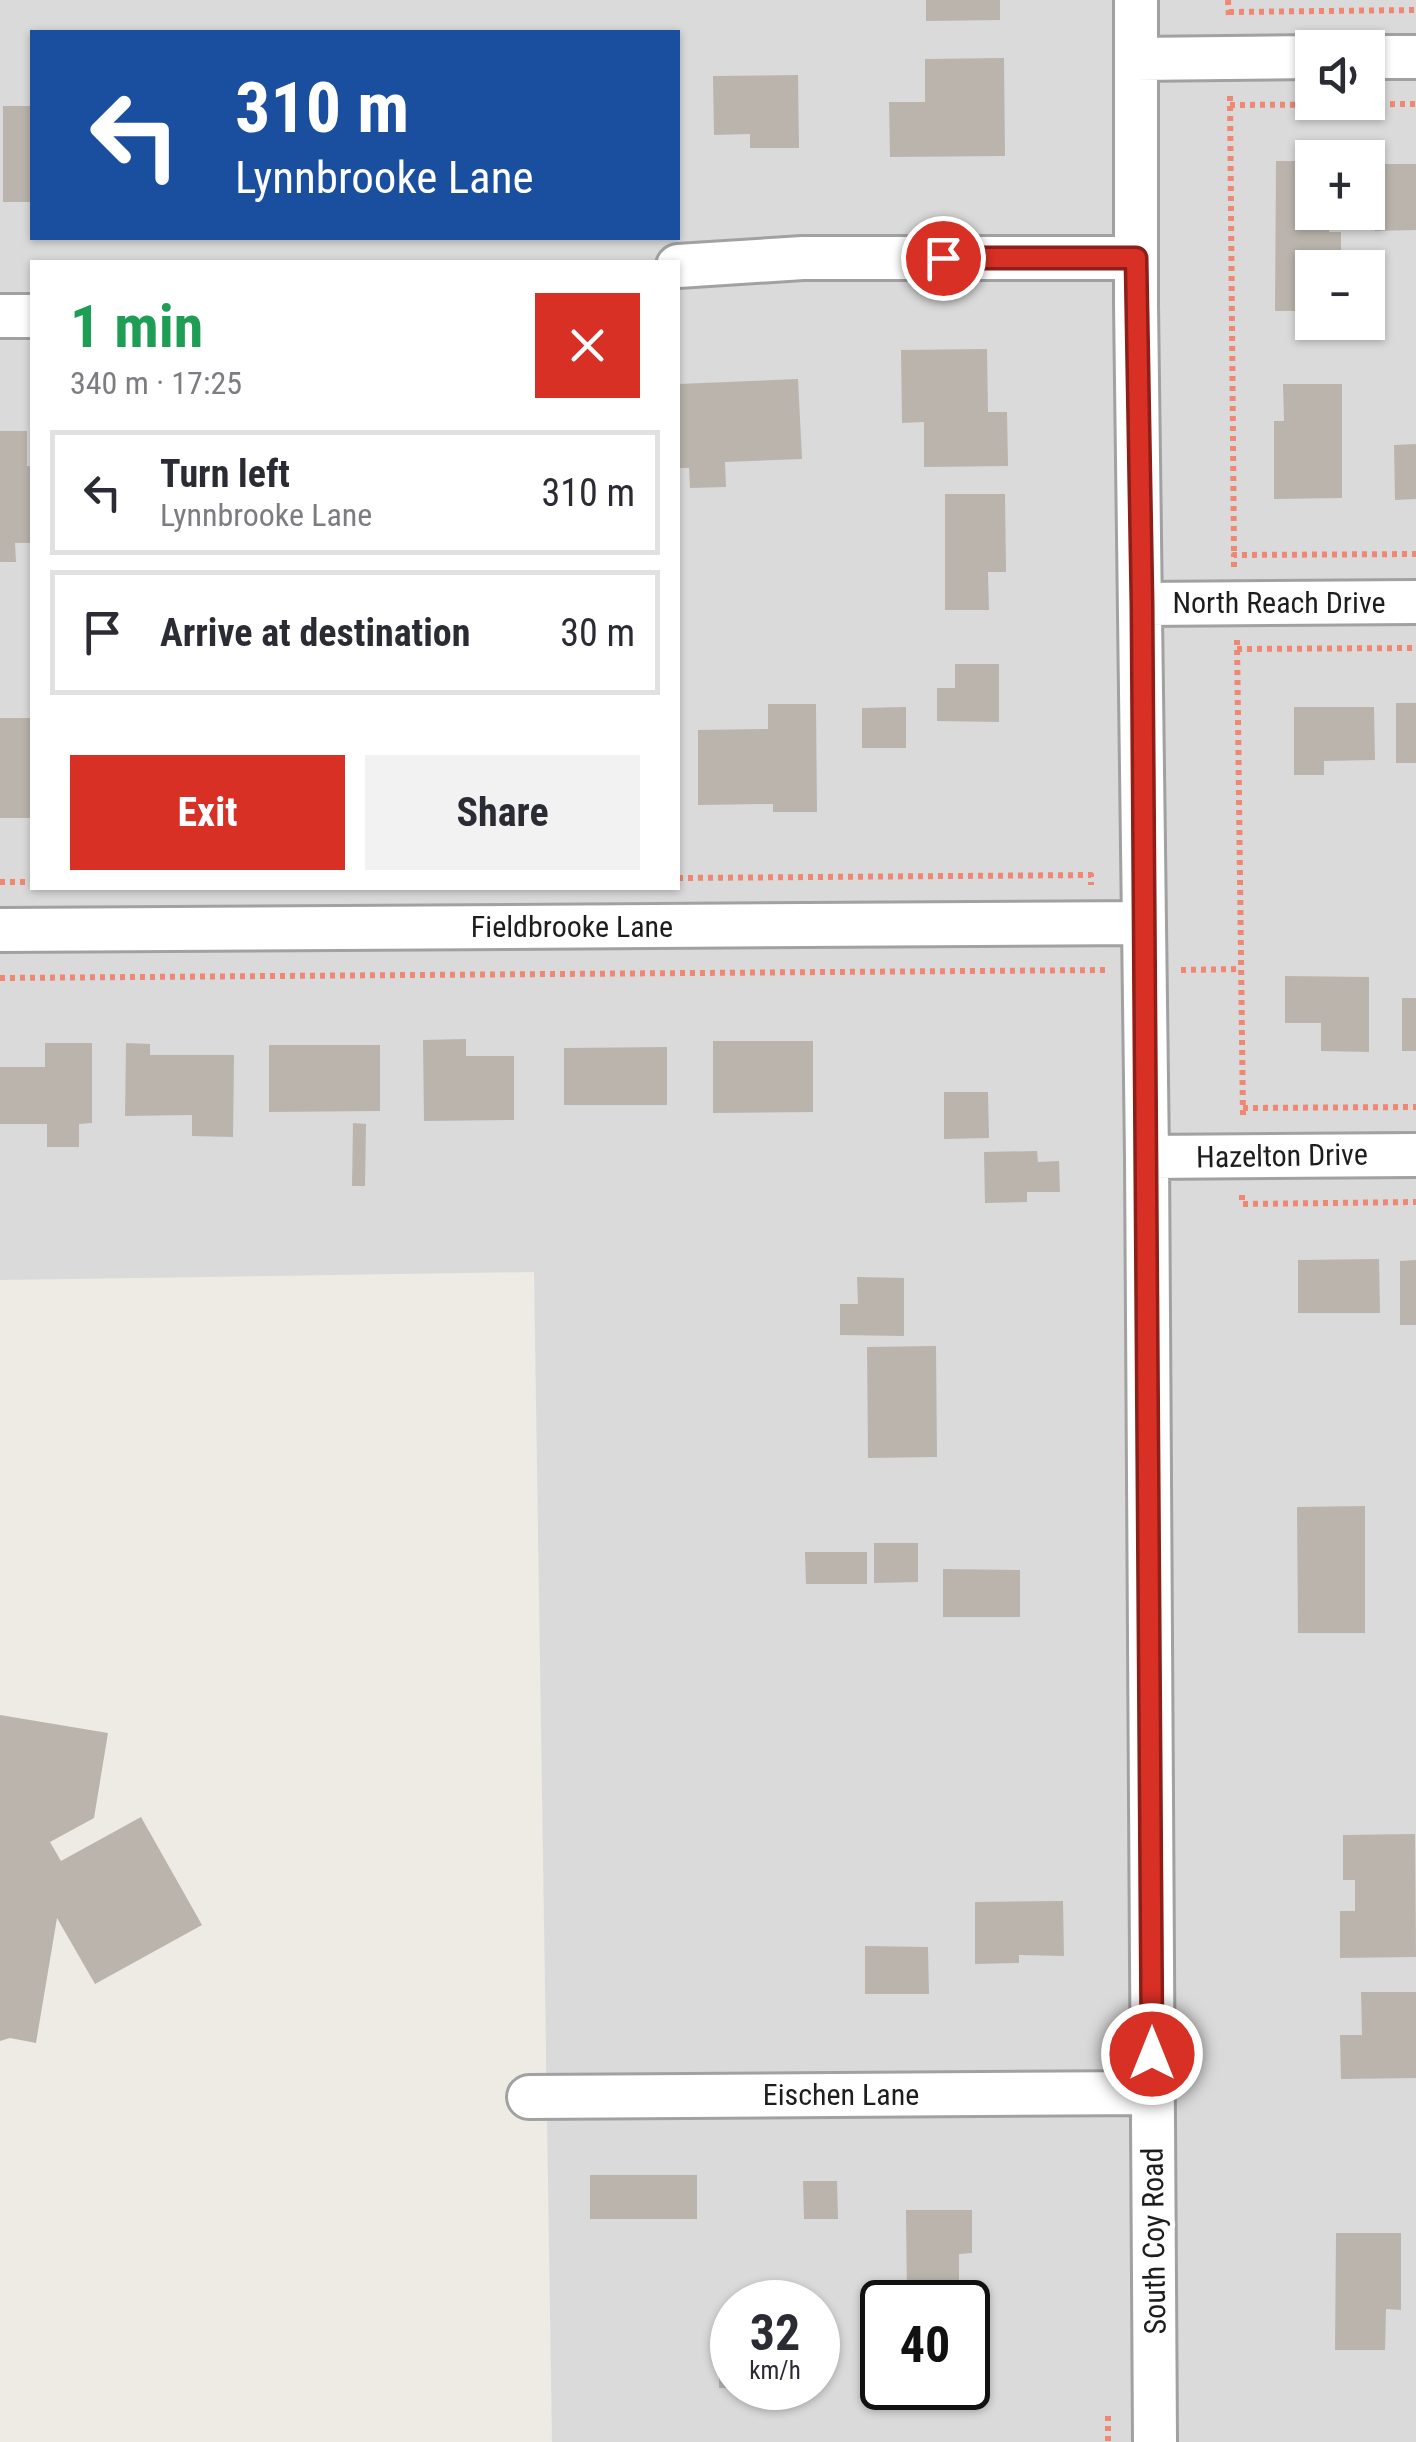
<!DOCTYPE html>
<meta charset="utf-8">
<style>
:root{--surface:#fff;--page:#f2f2f3;--text:#2b2b33;--muted:#7c7c81;--line:#e1e1e2;--accent:#d93025}
body{margin:0;font-family:"Roboto Condensed",sans-serif;background:var(--page);color:var(--text);height:100vh;display:flex;flex-direction:column;font-size:38px;white-space:nowrap}
*{box-sizing:border-box;margin:0}
p{font-size:32px;color:var(--muted)}
.icon{flex:none;width:55px;height:55px;fill:none;stroke:currentColor;stroke-width:2;stroke-linecap:round;stroke-linejoin:round}
.map{position:relative;flex:1;overflow:hidden}
.drawer{position:absolute;left:30px;top:260px;width:650px;height:630px;display:flex;flex-direction:column;background:var(--surface);border-radius:0px;box-shadow:0 2px 8px #0004}
.drawer>*{flex:none}
.hud{position:absolute;left:30px;top:30px;width:650px;height:210px;border-radius:0px;box-shadow:0 2px 8px #0004;background:#1a4fa0;color:#fff;overflow:hidden}
.buttons{position:absolute;left:1295px;top:30px;display:grid;gap:20px}
.buttons a{display:grid;place-items:center;width:90px;height:90px;border-radius:0px;background:var(--surface);box-shadow:0 2px 8px #0004;font-size:50px}
.speed{position:absolute;left:710px;top:2280px;display:flex;gap:20px;font-size:50px;font-weight:700;text-align:center}
.speed>*{display:grid;place-content:center;width:130px;height:130px;border-radius:50%;background:var(--surface);box-shadow:0 2px 8px #0004;line-height:1}
.speed small{font-size:25px;font-weight:400}
.speed .limit{border:5px solid #111;border-radius:15px;background:#fff;color:#111}
.pin{position:absolute;display:grid;place-items:center;width:85px;height:85px;color:#fff;margin:-42px;border:5px solid #fff;border-radius:50%;box-shadow:0 2px 10px #0007}
.me{position:absolute;width:110px;margin:-55px;rotate:0deg;stroke-linejoin:round;filter:drop-shadow(0 0 8px #0008)}
.turn{display:flex;align-items:center;gap:35px;height:210px;padding:0 40px;font-size:45px}
.turn .icon{width:130px;height:130px;stroke-width:2.5}
.turn b{display:block;font-size:70px;line-height:85px}
.round{display:grid;place-items:center;flex:none;width:105px;height:105px;border-radius:0px;background:var(--page)}
.head{display:flex;align-items:center;justify-content:space-between;height:170px;padding:0 40px}
h1{font-size:60px;font-weight:700;line-height:75px;color:#1e9e55}
.button{display:flex;gap:20px;margin-top:auto;padding:20px 40px}
.button a{flex:1;height:115px;border-radius:0px;background:var(--accent);color:#fff;font-size:40px;font-weight:700;line-height:115px;text-align:center}
.button a+a{background:var(--page);color:var(--text)}
ul{padding:0;list-style:none}
li{display:flex;align-items:center;gap:30px;height:125px;margin:0 20px 15px;padding:0 20px;border:5px solid var(--line);border-radius:0px}
li div{flex:1}
li b{display:block;font-size:38px}
li em{font-style:normal}
.map>svg:first-child{display:block}
.residential{fill:#dbdada;fill-rule:evenodd}
.building{fill:#bab4ad}
.lines{fill:none;stroke-linecap:round;stroke-linejoin:round}
.minor-casing{stroke:#a1a1a1;stroke-width:48}
.path{stroke:#ef8773;stroke-width:6;stroke-dasharray:5 5;stroke-linecap:butt}
.minor{stroke:#fff;stroke-width:42}
.route-casing{stroke:#8d1f18;stroke-width:25}
.route{stroke:#d93025;stroke-width:18}
.labels{text-anchor:middle;stroke-width:10;stroke-linejoin:round;paint-order:stroke}
.street-label{font-size:30px;fill:#1d1d1d;stroke:#fff}
</style>
<div class="map">
<svg width="1416" height="2442" viewBox="0 0 1416 2442">
<rect width="100%" height="100%" fill="#edebe3"/>
<path class="residential" d="M0 0H1416V2442H552L534 1272 0 1280ZM32 32H678V238H32ZM1312 48H1368V102H1312ZM1312 158H1368V212H1312ZM32 262H678V888H32ZM1312 268H1368V322H1312ZM732 2302H818V2388H732ZM882 2302H968V2388H882Z"/>
<path class="building" d="M926 0H1000V20L926 21Z
M1004 58 1005 156 890 157 889 102H925V59Z
M798 75 799 148H750V134L714 135 713 76Z
M3 106H32V202H3Z
M1276 161H1312V212H1329V232H1341V268H1312V311H1275Z
M1374 164H1416V230L1375 231Z
M987 349 988 412H1007L1008 466 924 467V422L902 423 901 350Z
M798 379 802 459 725 462 726 487 690 488 689 468H678V384Z
M1283 384H1342V498L1274 499V421H1284Z
M0 431H27V466H32V543H15L16 562H0Z
M1416 444V499L1395 500 1394 445Z
M945 494H1005L1006 572H988L989 610H945Z
M955 664H999V722L937 721V688H955Z
M1396 703H1416V763H1396Z
M768 704H816L817 812H773V804L698 805V730L768 729Z
M906 707V748H862V708Z
M1294 707H1374L1375 760 1324 761V775H1294Z
M0 718H32V818H0Z
M1285 976 1369 977V1052L1321 1051V1023H1285Z
M1402 998H1416V1051H1402Z
M466 1039V1056H514V1120L424 1121 423 1040Z
M713 1041H813V1112L713 1113Z
M45 1043H92V1123L79 1124V1147H47V1124H0V1067H45Z
M126 1043 150 1044V1055H234L233 1137 192 1136V1115L125 1116Z
M269 1045H380V1111L269 1112Z
M667 1047V1105H564V1048Z
M944 1092H988L989 1138 944 1139Z
M353 1123 366 1124 365 1186H352Z
M1037 1151 1038 1162 1059 1161 1060 1192H1027V1202L985 1203 984 1152Z
M1379 1259 1380 1313H1298V1260Z
M1416 1260V1325H1400V1261Z
M857 1277 904 1278V1336L840 1335V1304H858Z
M936 1346 937 1457 868 1458 867 1347Z
M1365 1506V1633H1298L1297 1507Z
M874 1543H918V1582L874 1583Z
M805 1552H867V1584H806Z
M943 1569 1020 1570V1617H943Z
M0 1715 108 1733 94 1818 50 1842 61 1861 141 1817 202 1925 95 1984 57 1918 36 2043 10 2038 0 2041Z
M1415 1834 1416 1957 1340 1958V1911H1355V1880H1343V1835Z
M1063 1901 1064 1956 1019 1955V1963L975 1964V1902Z
M865 1946 928 1947 929 1994H865Z
M1361 1992H1416V2078L1341 2079 1340 2035H1362Z
M590 2175H697V2219H590Z
M803 2181H837L838 2219H804Z
M906 2210H972V2253L959 2254V2291H975L976 2325H968V2302H907Z
M1336 2233H1401V2310L1386 2309 1385 2350H1335Z
M719 2346H732V2388H719Z"/>
<g class="lines">
<g class="minor-casing">
<path id="minor" d="M1136 0V304L1147 1157 1155 2442
M1368 57H1416
M1136 59 1312 57
M678 266 803 258H1135
M0 316H32
M1142 604 1416 602
M0 930 1144 923
M1147 1157 1416 1155
M529 2097 1152 2093"/>
</g>
<path class="path" d="M1228 0 1229 19
M1229 12 1416 10
M1230 96 1234 555
M1230 105 1416 104
M1234 567V555L1416 554
M1237 640 1243 1117
M1237 649 1416 648
M678 878 1091 875V885
M0 882H32
M1181 970 1240 969
M0 978 1109 970
M1243 1108 1416 1107
M1242 1195V1204L1416 1202
M1108 2416V2442"/>
<use href="#minor" class="minor"/>
</g>
<g class="lines">
<g class="route-casing">
<path id="route" d="M943 258H1136L1142 604 1152 2054"/>
</g>
<use href="#route" class="route"/>
</g>
<g class="labels">
<g class="street-label">
<text x="1279" y="613">North Reach Drive</text>
<text x="572" y="937">Fieldbrooke Lane</text>
<text transform="translate(1282 1156) rotate(-1)" y="10">Hazelton Drive</text>
<text x="841" y="2105">Eischen Lane</text>
<text transform="translate(1154 2241) rotate(-91)" y="10">South Coy Road</text>
</g>
</g>
</svg>
<div class="buttons">
<a><svg class="icon" aria-label="sound" viewBox="0 0 24 24"><path d="M4 9h4l5-4v14l-5-4H4zM17 9q2 3 0 6"/></svg></a>
<a>+</a>
<a>−</a>
</div>
<div class="speed"><div>32<small>km/h</small></div><div class="limit">40</div></div>
<div class="pin" style="left:943px;top:258px;background:#d93025"><svg class="icon" aria-label="arrive" viewBox="0 0 24 24"><path d="M6 21V4h12l-3 4 3 4H6"/></svg></div>
<svg class="me" style="left:1152px;top:2054px" viewBox="-20 -20 40 40"><circle r="17" fill="#d93025" stroke="#fff" stroke-width="3"/><path d="M0-11L8 9 0 5-8 9z" fill="#fff"/></svg>
<div class="hud">
<div class="turn"><svg class="icon" aria-label="left" viewBox="0 0 24 24"><path d="M17 20v-9H6M10 6l-5 5 5 5"/></svg><div><b>310 m</b>Lynnbrooke Lane</div></div>
</div>
<section class="drawer">
<div class="head"><div><h1>1 min</h1><p>340 m · 17:25</p></div><a class="round" style="background:#d93025;color:#fff"><svg class="icon" aria-label="close" viewBox="0 0 24 24"><path d="M6 6l12 12M18 6L6 18"/></svg></a></div>
<ul>
<li><svg class="icon" aria-label="left" viewBox="0 0 24 24"><path d="M17 20v-9H6M10 6l-5 5 5 5"/></svg><div><b>Turn left</b><p>Lynnbrooke Lane</p></div><em>310 m</em></li>
<li><svg class="icon" aria-label="arrive" viewBox="0 0 24 24"><path d="M6 21V4h12l-3 4 3 4H6"/></svg><div><b>Arrive at destination</b></div><em>30 m</em></li>
</ul>
<div class="button"><a>Exit</a><a>Share</a></div>
</section>
</div>
